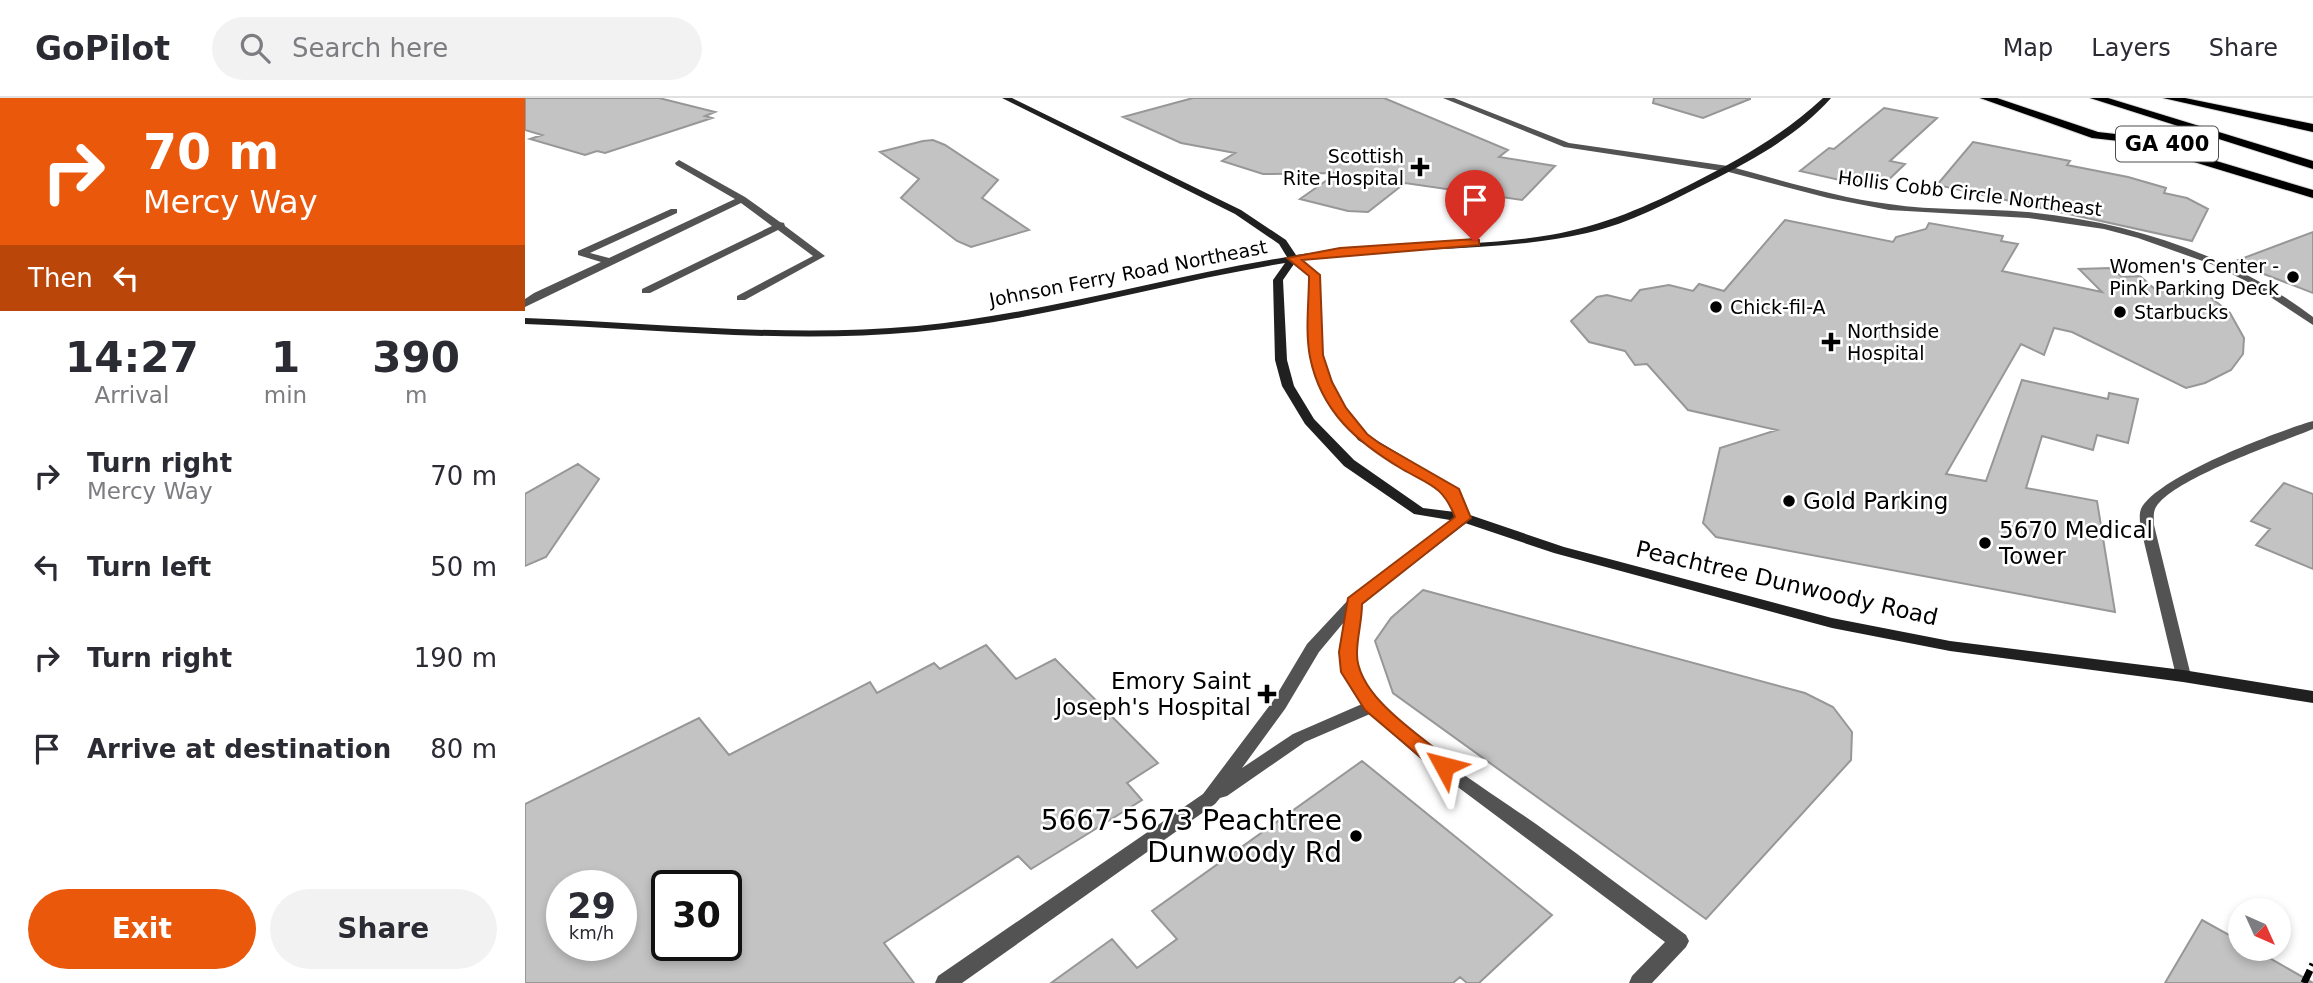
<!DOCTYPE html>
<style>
:root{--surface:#fff;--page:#f2f2f3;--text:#2b2b33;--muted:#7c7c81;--line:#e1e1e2;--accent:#ea580c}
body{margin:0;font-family:"DejaVu Sans",sans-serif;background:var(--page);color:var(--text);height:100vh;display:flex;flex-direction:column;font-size:26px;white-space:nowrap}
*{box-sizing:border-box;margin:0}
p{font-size:23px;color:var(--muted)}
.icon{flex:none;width:38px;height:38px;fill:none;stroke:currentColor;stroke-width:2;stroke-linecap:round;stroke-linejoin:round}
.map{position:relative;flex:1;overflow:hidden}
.details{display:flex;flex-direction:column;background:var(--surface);width:525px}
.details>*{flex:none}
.top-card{background:#ea580c;color:#fff;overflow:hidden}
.needle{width:46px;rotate:135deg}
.fabs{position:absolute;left:1703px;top:800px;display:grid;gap:14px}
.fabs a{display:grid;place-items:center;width:63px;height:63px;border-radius:50%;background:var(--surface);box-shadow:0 4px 10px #0003;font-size:35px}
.speed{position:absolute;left:21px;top:772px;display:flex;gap:14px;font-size:35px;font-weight:700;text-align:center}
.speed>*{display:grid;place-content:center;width:91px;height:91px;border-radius:50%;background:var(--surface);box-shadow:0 4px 10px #0003;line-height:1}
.speed small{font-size:18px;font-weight:400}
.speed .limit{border:4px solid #111;border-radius:10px;background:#fff;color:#111}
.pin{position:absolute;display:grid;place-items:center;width:60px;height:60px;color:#fff;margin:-72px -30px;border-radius:50% 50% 50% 0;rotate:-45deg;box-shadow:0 0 7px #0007}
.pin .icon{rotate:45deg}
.me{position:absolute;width:77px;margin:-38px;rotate:308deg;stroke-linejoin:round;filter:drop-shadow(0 0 5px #0008)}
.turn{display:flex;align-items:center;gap:24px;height:147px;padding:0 28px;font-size:32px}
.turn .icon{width:91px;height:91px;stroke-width:2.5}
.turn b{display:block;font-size:49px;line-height:60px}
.then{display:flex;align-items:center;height:66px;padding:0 28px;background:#0003;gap:14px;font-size:26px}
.eta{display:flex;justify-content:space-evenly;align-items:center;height:119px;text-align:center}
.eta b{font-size:42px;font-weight:600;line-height:49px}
.action{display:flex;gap:14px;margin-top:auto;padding:14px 28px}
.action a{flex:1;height:80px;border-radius:42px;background:var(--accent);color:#fff;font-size:28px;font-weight:600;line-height:80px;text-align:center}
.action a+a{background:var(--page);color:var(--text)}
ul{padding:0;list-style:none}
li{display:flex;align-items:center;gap:21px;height:91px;padding:0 28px}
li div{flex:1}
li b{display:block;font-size:26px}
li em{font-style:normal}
header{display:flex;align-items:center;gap:42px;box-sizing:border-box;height:98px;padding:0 35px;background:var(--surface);border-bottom:2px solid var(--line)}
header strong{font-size:33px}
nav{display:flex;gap:38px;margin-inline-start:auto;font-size:24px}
.search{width:490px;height:63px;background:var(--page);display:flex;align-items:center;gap:18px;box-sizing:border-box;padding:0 24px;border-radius:38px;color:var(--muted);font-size:26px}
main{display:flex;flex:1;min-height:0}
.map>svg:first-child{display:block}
.building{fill:#c3c3c3;stroke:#979797;stroke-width:2;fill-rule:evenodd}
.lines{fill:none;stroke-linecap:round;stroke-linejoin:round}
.motorway-casing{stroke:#dbdbdb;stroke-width:2}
.minor{fill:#535353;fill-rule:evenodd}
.tertiary{fill:#535353;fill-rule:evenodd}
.secondary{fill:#202020;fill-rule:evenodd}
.motorway{fill:#000;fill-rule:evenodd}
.rail{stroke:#000;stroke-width:7;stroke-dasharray:14 4.5 2.5 4.5;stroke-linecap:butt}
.route{fill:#ea580c;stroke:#983908;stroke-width:2}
.poi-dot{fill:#000;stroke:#fff;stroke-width:2.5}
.labels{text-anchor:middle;stroke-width:5;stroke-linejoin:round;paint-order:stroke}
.far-poi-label{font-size:19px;fill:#000;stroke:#fff;text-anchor:start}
.far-street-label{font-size:19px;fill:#000;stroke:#fff}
.shield{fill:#fff;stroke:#4c4c4c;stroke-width:2}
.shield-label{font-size:21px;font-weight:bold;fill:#000}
.poi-label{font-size:23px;fill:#000;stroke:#fff;text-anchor:start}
.street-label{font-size:23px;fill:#000;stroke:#fff}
.near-poi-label{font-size:28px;fill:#000;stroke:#fff;text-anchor:end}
</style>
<header>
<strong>GoPilot</strong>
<div class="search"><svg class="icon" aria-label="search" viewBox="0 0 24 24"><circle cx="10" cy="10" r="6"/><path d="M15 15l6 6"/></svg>Search here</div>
<nav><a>Map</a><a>Layers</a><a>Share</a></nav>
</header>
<main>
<section class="details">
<div class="top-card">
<div class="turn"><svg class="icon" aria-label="right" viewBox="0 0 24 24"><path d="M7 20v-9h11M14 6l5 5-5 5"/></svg><div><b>70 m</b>Mercy Way</div></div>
<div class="then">Then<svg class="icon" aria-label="left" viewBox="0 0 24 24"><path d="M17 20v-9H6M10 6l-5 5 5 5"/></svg></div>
</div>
<div class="eta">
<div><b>14:27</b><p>Arrival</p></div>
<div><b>1</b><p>min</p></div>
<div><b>390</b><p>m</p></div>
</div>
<ul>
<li><svg class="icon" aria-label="right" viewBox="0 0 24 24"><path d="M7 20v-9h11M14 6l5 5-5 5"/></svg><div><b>Turn right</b><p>Mercy Way</p></div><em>70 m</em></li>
<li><svg class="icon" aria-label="left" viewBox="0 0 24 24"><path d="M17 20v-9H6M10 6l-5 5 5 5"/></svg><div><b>Turn left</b></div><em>50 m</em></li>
<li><svg class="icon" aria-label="right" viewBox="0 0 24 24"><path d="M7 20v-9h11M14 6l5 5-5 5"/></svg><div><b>Turn right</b></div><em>190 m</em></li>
<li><svg class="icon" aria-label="arrive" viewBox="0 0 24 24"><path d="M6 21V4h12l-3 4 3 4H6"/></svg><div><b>Arrive at destination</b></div><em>80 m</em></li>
</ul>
<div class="action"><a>Exit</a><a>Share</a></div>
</section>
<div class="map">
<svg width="1788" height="885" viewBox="0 0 1788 885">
<rect width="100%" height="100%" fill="#fff"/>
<path class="building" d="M0 0H134L190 14 180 18 187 20 80 55 72 53 60 57 5 41 17 37 0 32Z
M668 0H859L983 52 974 59 1030 68 997 102 880 85 843 114 823 113 775 101 812 75 738 76 697 63 710 55 656 45 598 19Z
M1129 0H1225V1L1178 20 1128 5Z
M1359 10 1412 20 1365 63 1380 66 1354 91 1275 73 1304 50 1309 51Z
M398 43 408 42 420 47 473 82 457 100 504 132 446 149 432 143 376 100 394 81 355 54Z
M1448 44 1545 63 1542 67 1603 79 1641 90 1639 95 1662 100 1683 111 1667 143 1412 87Z
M1260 122 1368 144 1371 139 1401 131 1404 125 1478 138 1476 143 1493 146 1477 173 1577 194 1554 171 1586 170 1597 179 1615 178 1632 193 1679 194 1705 215 1719 240 1718 256 1706 272 1680 285 1661 290 1547 234 1529 230 1519 257 1496 246 1421 376 1461 383 1497 282 1583 301 1584 295 1613 301 1603 345 1572 337 1568 352 1517 338 1501 390 1572 403 1590 514 1191 439 1178 425 1195 350 1252 332 1163 312 1122 266 1110 267 1100 253 1064 244 1046 223 1072 199 1082 197 1106 203 1115 192 1144 187 1168 193 1174 186 1199 193Z
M1788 134V195L1708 164Z
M53 366 74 381 21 459 0 468V396Z
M1759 385 1788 396V471L1731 447 1745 431 1726 423Z
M898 492 1280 595 1308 609 1327 634 1326 662 1181 821 868 595 850 543 866 520Z
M461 547 491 581 530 561 633 665 602 685 617 702 506 771 493 758 359 845 389 885H0V706L174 620 204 657 345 584 352 595 409 565 415 571ZM37 788H96V847H37ZM142 788H201V847H142Z
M837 663 1027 817 954 885H942L935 879 928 885H526L587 841 612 870 652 841 627 813Z
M1677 822 1715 843V850H1727L1788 885H1640Z"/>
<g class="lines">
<g class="motorway-casing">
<path id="motorway" d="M1455 0H1472L1573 34 1608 38 1788 92V100L1603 44 1567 40Z
M1565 0H1583L1788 63V71Z
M1638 0H1660L1788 26V34Z"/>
</g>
<path class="minor" d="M154 62 220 99 255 124 259 125 260 128 300 158 220 202H212V198L288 158 253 132 125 195H117V191L247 128 216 105 0 209V201L9 195 76 164 53 157V153L146 111H152V115L65 155 84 160 210 101 151 67 150 65Z
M1203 68C1256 82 1309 99 1364 106 1409 113 1456 110 1502 114 1605 124 1705 156 1788 219V227L1721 183 1686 166 1613 140 1579 131 1503 120 1364 112 1303 100 1200 73V69Z
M1788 323V331C1755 345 1645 381 1630 411 1628 416 1629 422 1629 427L1666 578 1664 582H1652L1615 427C1615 422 1614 416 1616 411 1631 379 1753 333 1788 323Z
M939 416 944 417 946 420 944 423 836 506C835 528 825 554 834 575 854 626 964 693 1011 726 1061 762 1111 800 1161 837L1164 843 1161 849 1127 885H1104L1107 878 1140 844 898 663 845 616 780 644 702 698 695 700 690 706 437 885H410L413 878 678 696 748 603 782 546 824 501 934 417ZM819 524C814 559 813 578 837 606L768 636 717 670 760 611 794 554Z"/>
<path class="tertiary" d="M918 0H929L1044 45 1203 68 1207 71 1203 74 1039 49Z"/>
<path class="secondary" d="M477 0H487L716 112 761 142 771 157C855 144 941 151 1025 137 1078 128 1123 108 1170 84 1216 61 1259 36 1298 0H1306C1273 37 1228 62 1184 84 1144 104 1106 125 1062 135 968 156 871 147 777 162L794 177 797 257 814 300 841 336 933 391 945 417 1039 449 1307 520 1425 543 1658 572 1788 593V605L1658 584 1425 553 1307 530 1029 455 937 424 889 416 819 368 780 326 757 288 750 262 748 182 760 165C636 185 516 223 391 234 261 246 130 231 0 226V220C130 225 262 240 392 228 517 216 639 179 762 159L754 146 710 116ZM769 166 784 178 785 257 802 301 833 342 922 396 930 414 898 410 829 362 789 321 769 288 762 262 758 182Z"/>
<use href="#motorway" class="motorway"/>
<path class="rail" d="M1779 885 1788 866"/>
</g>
<path class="route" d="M950 141 954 142V147L777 162 795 177 798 257 807 284 821 310 842 336 854 345 934 391 946 420 837 506C837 523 832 539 832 555 831 598 896 638 926 663L929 668 926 673H912L840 612 816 574 814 554 823 500 930 419C918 388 905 387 877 371 832 344 796 314 785 259 780 233 784 204 784 178L762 160 815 150Z"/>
<g class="poi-dot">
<path d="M891.5 58.5h7v7h7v7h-7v7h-7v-7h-7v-7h7z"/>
<circle cx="1768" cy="179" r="7"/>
<circle cx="1191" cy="209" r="7"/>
<circle cx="1595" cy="214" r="7"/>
<path d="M1302.5 233.5h7v7h7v7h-7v7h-7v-7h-7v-7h7z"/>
<circle cx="1264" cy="403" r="7"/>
<circle cx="1460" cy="445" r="7"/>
<path d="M738.5 585.5h7v7h7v7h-7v7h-7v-7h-7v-7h7z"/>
<circle cx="831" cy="738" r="7"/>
</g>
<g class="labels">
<g class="far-poi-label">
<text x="879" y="65" text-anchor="end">Scottish<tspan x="879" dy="22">Rite Hospital</tspan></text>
<text x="1754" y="175" text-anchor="end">Women's Center -<tspan x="1754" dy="22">Pink Parking Deck</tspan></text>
<text x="1205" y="216">Chick-fil-A</text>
<text x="1609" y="221">Starbucks</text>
<text x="1322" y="240">Northside<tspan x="1322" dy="22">Hospital</tspan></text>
</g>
<g class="far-street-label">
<text transform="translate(1445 95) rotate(7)" y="7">Hollis Cobb Circle Northeast</text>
<text transform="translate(603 175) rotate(-11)" y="7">Johnson Ferry Road Northeast</text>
</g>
<rect class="shield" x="1591" y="28.5" width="102" height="35" rx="5"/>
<g class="shield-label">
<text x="1642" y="53">GA 400</text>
</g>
<g class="poi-label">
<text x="1278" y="411">Gold Parking</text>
<text x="1474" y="440">5670 Medical<tspan x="1474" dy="26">Tower</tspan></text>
<text x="726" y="591" text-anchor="end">Emory Saint<tspan x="726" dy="26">Joseph's Hospital</tspan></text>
</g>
<g class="street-label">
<text transform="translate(1262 485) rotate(13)" y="8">Peachtree Dunwoody Road</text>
</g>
<g class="near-poi-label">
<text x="817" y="732">5667-5673 Peachtree<tspan x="817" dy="32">Dunwoody Rd</tspan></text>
</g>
</g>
</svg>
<div class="fabs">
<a><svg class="needle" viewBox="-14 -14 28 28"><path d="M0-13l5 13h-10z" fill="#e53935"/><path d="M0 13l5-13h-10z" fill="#7c7c81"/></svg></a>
</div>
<div class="speed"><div>29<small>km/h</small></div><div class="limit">30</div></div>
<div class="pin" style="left:950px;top:144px;background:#d93025"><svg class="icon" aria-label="arrive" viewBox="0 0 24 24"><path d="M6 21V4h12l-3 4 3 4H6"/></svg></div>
<svg class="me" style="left:919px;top:668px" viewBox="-20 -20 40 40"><path d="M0-17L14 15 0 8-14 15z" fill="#ea580c" stroke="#fff" stroke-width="4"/></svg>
</div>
</main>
